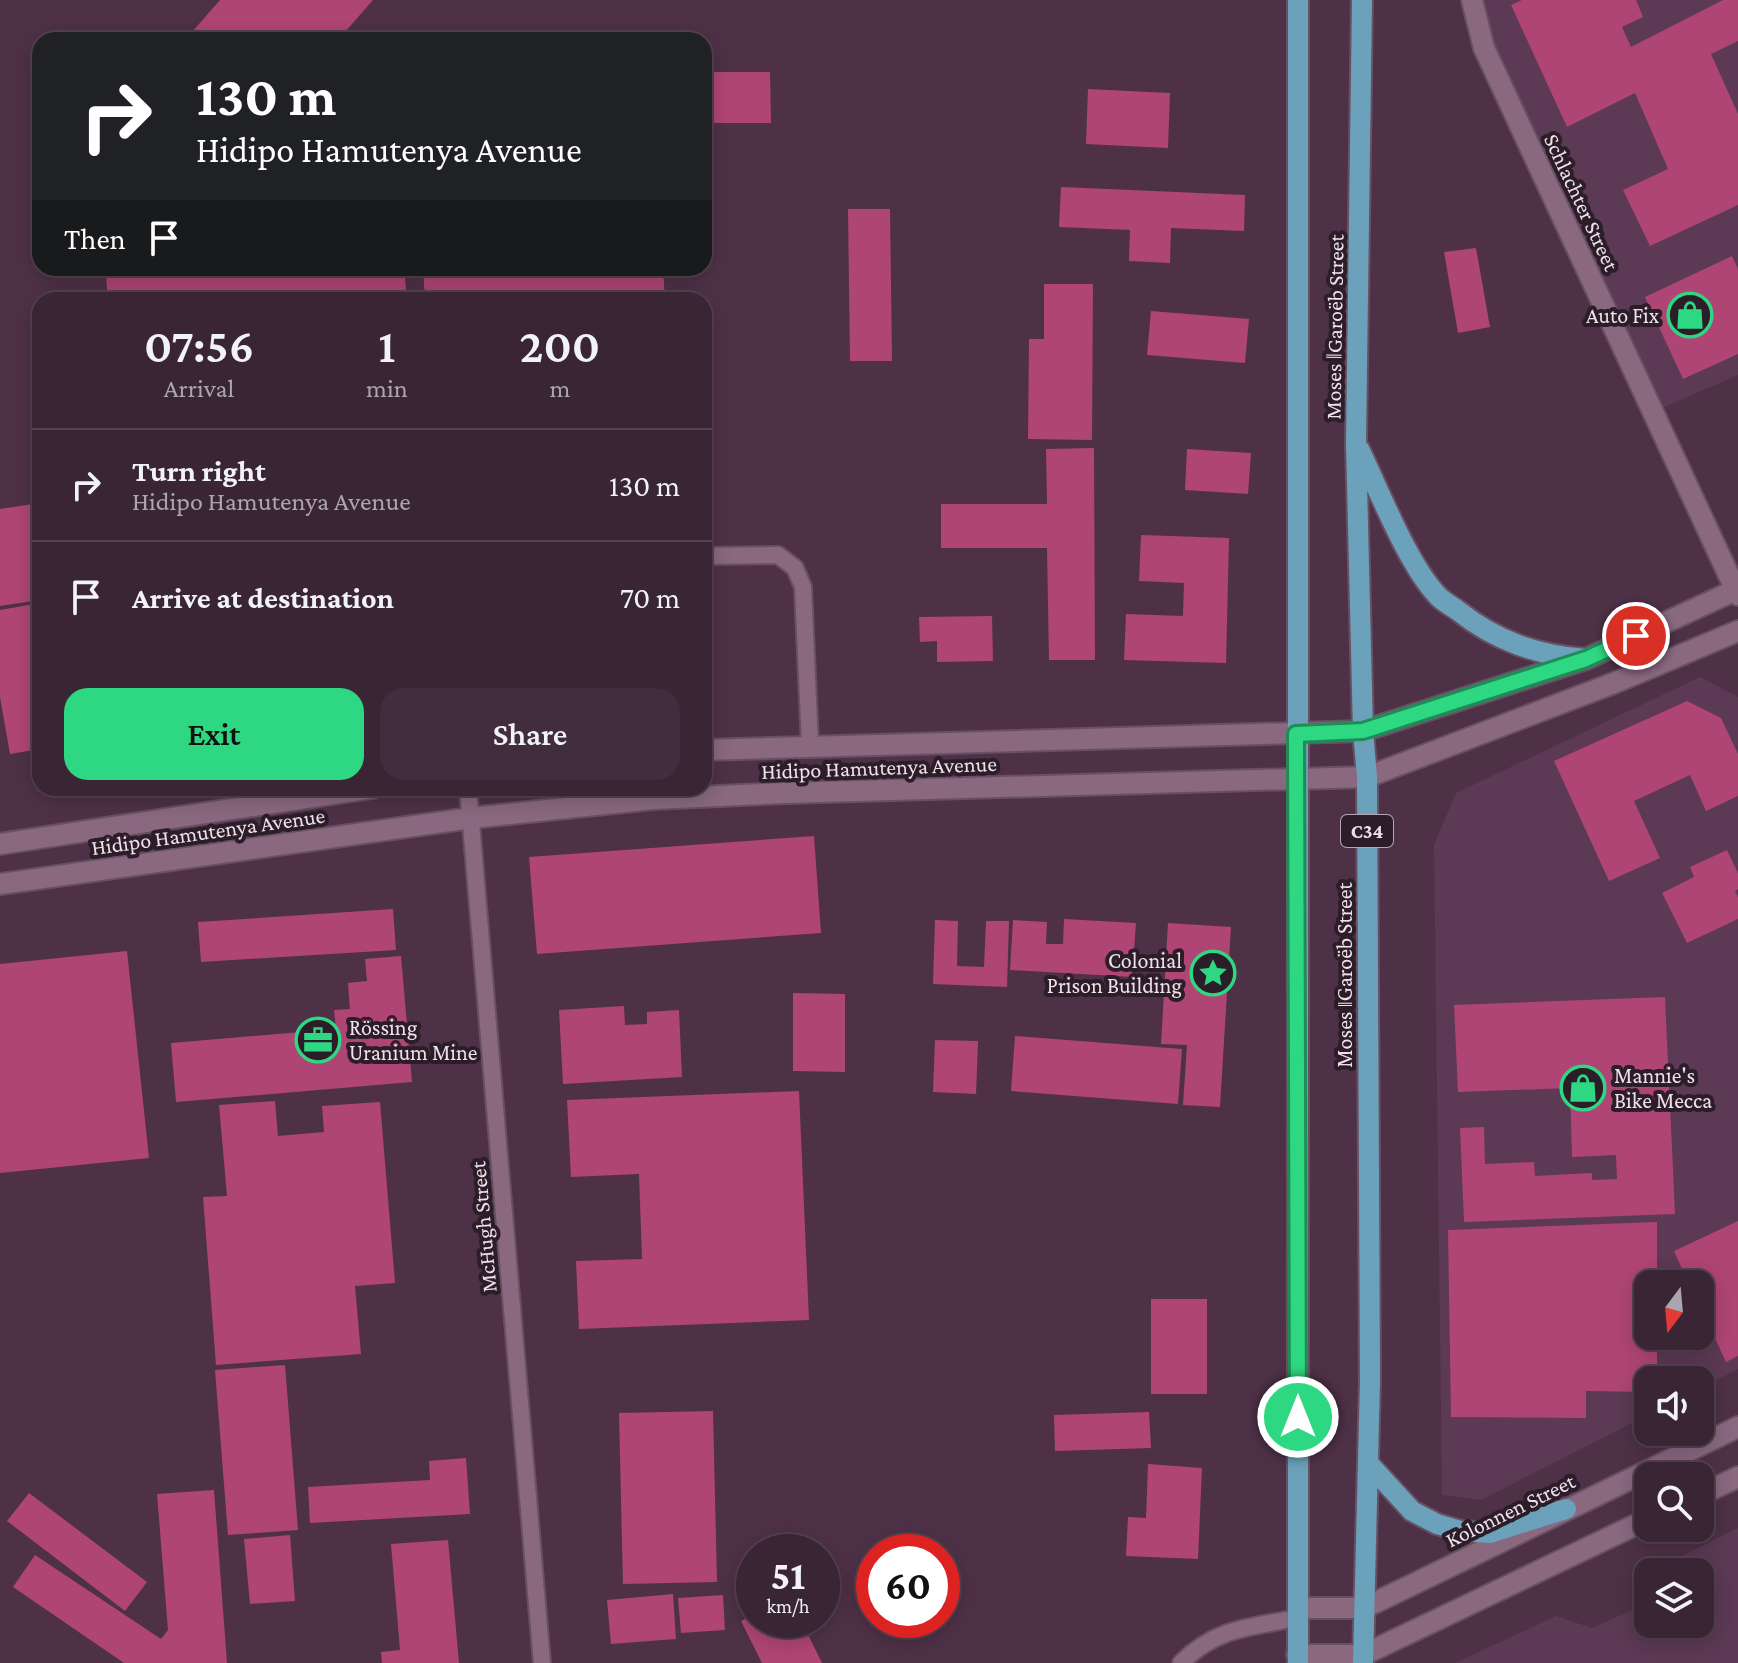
<!DOCTYPE html>
<meta charset="utf-8">
<style>
:root{--surface:#3a2535;--page:#412d3d;--text:#f1f3f6;--muted:#aba5ad;--line:#544250;--accent:#2ed883}
body{margin:0;font-family:"Crimson Pro",serif;background:var(--page);color:var(--text);height:100vh;display:flex;flex-direction:column;font-size:30px;white-space:nowrap}
*{box-sizing:border-box;margin:0}
p{font-size:26px;color:var(--muted)}
.icon{flex:none;width:44px;height:44px;fill:none;stroke:currentColor;stroke-width:2;stroke-linecap:round;stroke-linejoin:round}
.map{position:relative;flex:1;overflow:hidden}
.side{position:absolute;left:32px;top:292px;width:680px;height:504px;display:flex;flex-direction:column;background:var(--surface);border-radius:24px;box-shadow:0 4px 20px #0003,0 0 0 2px var(--line)}
.side>*{flex:none}
.guide{position:absolute;left:32px;top:32px;width:680px;height:244px;border-radius:24px;box-shadow:0 4px 20px #0003,0 0 0 2px var(--line);background:#202124;color:#fff;overflow:hidden}
.needle{width:52px;rotate:196deg}
.tools{position:absolute;left:1634px;top:1270px;display:grid;gap:16px}
.tools a{display:grid;place-items:center;width:80px;height:80px;border-radius:16px;background:var(--surface);box-shadow:0 4px 20px #0003,0 0 0 2px var(--line);font-size:40px}
.speed{position:absolute;left:736px;top:1534px;display:flex;gap:16px;font-size:40px;font-weight:700;text-align:center}
.speed>*{display:grid;place-content:center;width:104px;height:104px;border-radius:50%;background:var(--surface);box-shadow:0 4px 20px #0003,0 0 0 2px var(--line);line-height:1}
.speed small{font-size:20px;font-weight:400}
.speed .limit{border:12px solid #d22;background:#fff;color:#111}
.pin{position:absolute;display:grid;place-items:center;width:68px;height:68px;color:#fff;margin:-34px;border:4px solid #fff;border-radius:50%;box-shadow:0 2px 8px #0007}
.me{position:absolute;width:88px;margin:-44px;rotate:0deg;stroke-linejoin:round;filter:drop-shadow(0 0 6px #0008)}
.turn{display:flex;align-items:center;gap:28px;height:168px;padding:0 32px;font-size:36px}
.turn .icon{width:104px;height:104px;stroke-width:2.5}
.turn b{display:block;font-size:56px;line-height:68px}
.then{display:flex;align-items:center;height:76px;padding:0 32px;background:#0003;gap:16px;font-size:30px}
.eta{display:flex;justify-content:space-evenly;align-items:center;height:136px;text-align:center}
.eta b{font-size:48px;font-weight:600;line-height:56px}
.cta{display:flex;gap:16px;margin-top:auto;padding:16px 32px}
.cta a{flex:1;height:92px;border-radius:24px;background:var(--accent);color:#111;font-size:32px;font-weight:600;line-height:92px;text-align:center}
.cta a+a{background:var(--page);color:var(--text)}
ul{padding:0;list-style:none}
li{display:flex;align-items:center;gap:24px;height:112px;padding:0 32px;border-top:2px solid var(--line)}
li div{flex:1}
li b{display:block;font-size:30px}
li em{font-style:normal}
.map>svg:first-child{display:block}
.built{fill:#5c3954;fill-rule:evenodd}
.building{fill:#af4574}
.lines{fill:none;stroke-linecap:round;stroke-linejoin:round}
.service-casing{stroke:#685063;stroke-width:20}
.minor-casing{stroke:#685063;stroke-width:24}
.tertiary-casing{stroke:#685063;stroke-width:24}
.primary-casing{stroke:#685063;stroke-width:24}
.service{stroke:#896880;stroke-width:16}
.minor{stroke:#896880;stroke-width:20}
.tertiary{stroke:#896880;stroke-width:20}
.primary{stroke:#6ba1ba;stroke-width:20}
.route-casing{stroke:#1e8c55;stroke-width:20}
.route{stroke:#2ed883;stroke-width:14}
.labels{text-anchor:middle;stroke-width:8;stroke-linejoin:round;paint-order:stroke}
.shield{fill:#2c1e28;stroke:#b7a5b2;stroke-width:2}
.shield-label{font-size:20px;font-weight:bold;fill:#f2dfed}
.street-label{font-size:22px;fill:#f2dfed;stroke:#2c1e28}
.poi-label{font-size:22px;fill:#f2dfed;stroke:#2c1e28;text-anchor:end}
</style>
<div class="map">
<svg width="1738" height="1663" viewBox="0 0 1738 1663">
<rect width="100%" height="100%" fill="#4e3147"/>
<path class="built" d="M1472 0H1738V375L1653 412Z
M1700 677 1738 697V1369L1700 1389V1380H1648V1415L1481 1500 1442 1495 1434 845 1456 793ZM1648 1284H1700V1336H1648Z
M1738 1528V1663H1455L1556 1616 1592 1628 1648 1603V1624H1700V1572H1671L1674 1560Z"/>
<path class="building" d="M220 0H373L338 40H185Z
M1522 0H1636L1643 17 1622 27 1631 47 1723 0H1738V41L1711 54 1738 114V205L1650 246 1623 190 1668 169 1635 93 1567 127 1511 5Z
M704 72H770L771 123H704Z
M1088 89 1170 93 1168 148 1086 144Z
M1061 187 1245 195 1244 231 1171 228 1170 263 1129 261 1130 230 1059 227Z
M848 209H890L892 361H850Z
M1476 248 1490 327 1458 333 1444 252Z
M1732 256 1738 269V354L1683 379 1645 297Z
M193 268H404L407 300H108L106 276Z
M423 268H663L665 300H425Z
M1044 284H1093L1092 440 1028 439 1029 339H1044Z
M1151 311 1249 319 1245 363 1147 355Z
M1094 448 1095 660H1049L1047 548H941V504H1047L1046 449Z
M1187 449 1251 453 1248 494 1185 490Z
M40 503V544L38 545 40 600 0 606V509Z
M1141 535 1229 538 1226 663 1124 660 1126 614 1183 616 1184 583 1139 581Z
M40 603V749L10 754 0 697V610Z
M992 616 993 661 937 662V641L920 642 919 617Z
M1687 701 1721 718 1738 754V796L1706 811 1690 775 1634 801 1660 858 1609 881 1554 761Z
M814 836 821 933 537 954 529 857Z
M1727 850 1738 873V889L1735 891 1738 897V919L1687 943 1662 893 1694 877 1690 867Z
M393 909 396 950 201 962 198 922Z
M1064 919 1136 923 1132 977 1010 970 1013 920 1047 922 1046 944H1063Z
M935 920 958 921 957 966 984 967 986 921H1009L1007 987 933 984Z
M1168 923 1231 927 1220 1107 1183 1105 1187 1045 1161 1044Z
M127 951 149 1158 0 1173V964Z
M401 956 412 1082 176 1102 171 1043 336 1029 334 1010 350 1009 348 983 367 981 365 959Z
M793 993 845 994V1072L793 1071Z
M1665 997 1675 1214 1464 1222 1460 1128 1484 1127 1485 1164 1534 1162 1535 1176 1592 1173V1180L1617 1179 1616 1155 1572 1157 1570 1088 1458 1092 1454 1005Z
M624 1006 625 1025 647 1024V1012L679 1010 682 1077 563 1084 559 1010Z
M1015 1036 1182 1049 1178 1104 1011 1091Z
M935 1040 978 1041 976 1094 933 1092Z
M799 1091 809 1320 579 1329 576 1261 642 1259 639 1174 571 1177 567 1100Z
M275 1101 278 1136 324 1132 322 1106 380 1102 395 1283 355 1286 361 1354 216 1365 203 1197 227 1196 219 1105Z
M1738 1221V1356L1726 1362 1700 1306V1284H1689L1674 1251Z
M1657 1222V1284H1648V1336H1657V1380H1648V1392L1586 1391V1418L1451 1417 1448 1230Z
M1151 1299H1207V1394H1151Z
M285 1365 298 1530 228 1535 215 1370Z
M713 1411 717 1582 623 1584 619 1413Z
M1149 1412 1151 1448 1055 1451 1054 1415Z
M466 1458 470 1514 310 1523 308 1487 430 1480 429 1461Z
M1148 1464 1202 1468 1198 1559 1126 1556 1128 1517 1146 1518Z
M214 1490 227 1663H124L13 1587 35 1555 161 1639 168 1630 157 1494Z
M29 1493 147 1582 125 1611 7 1521Z
M290 1535 295 1601 250 1604 244 1539Z
M448 1540 459 1663H382L381 1652 400 1650 391 1544Z
M673 1594 676 1639 611 1644 607 1600Z
M723 1595 725 1630 681 1633 678 1598Z
M754 1615V1620H801L822 1663H762L741 1621Z"/>
<g class="lines">
<g class="service-casing">
<path id="service" d="M704 556 778 555 795 568 803 587 810 745
M468 788 542 1663
M1181 1663C1217 1627 1249 1628 1297 1618"/>
</g>
<g class="minor-casing">
<path id="minor" d="M1472 0 1484 48 1738 595
M1700 1495 1738 1477
M1298 1608H1364L1738 1427
M1297 1655H1363L1648 1519"/>
</g>
<g class="tertiary-casing">
<path id="tertiary" d="M704 750 1363 731 1586 659 1738 589
M0 844 372 788
M0 884 471 818 653 799 785 793 1367 777 1614 683 1738 631"/>
</g>
<g class="primary-casing">
<path id="primary" d="M1298 0V1663
M1362 0 1356 442 1363 731 1367 777 1370 1380 1363 1663
M1359 449C1379 490 1407 563 1437 595 1442 601 1450 605 1457 610 1496 641 1536 655 1586 659
M1368 1463 1412 1511 1437 1524 1461 1531 1490 1533 1566 1509"/>
</g>
<use href="#service" class="service"/>
<use href="#minor" class="minor"/>
<use href="#tertiary" class="tertiary"/>
<use href="#primary" class="primary"/>
</g>
<g class="lines">
<g class="route-casing">
<path id="route" d="M1298 1417 1296 734 1363 731 1586 659 1636 636"/>
</g>
<use href="#route" class="route"/>
</g>
<defs>
<g id="shop-ring" transform="scale(2.3)"><circle r="9.5" fill="#2c1e28" stroke="#2ed883" stroke-width="1.5"/><path d="M-5-2.5h2.3a2.7 3.5 0 0 1 5.4 0H5L5.5 6h-11ZM-1.5-2.5h3a1.5 2.3 0 0 0-3 0Z" fill="#2ed883"/></g>
<g id="sight-ring" transform="scale(2.3)"><circle r="9.5" fill="#2c1e28" stroke="#2ed883" stroke-width="1.5"/><path d="M0-6L1.8-2.2L6-1.7L2.9 1.2L3.7 5.4L0 3.3L-3.7 5.4L-2.9 1.2L-6-1.7L-1.8-2.2Z" fill="#2ed883"/></g>
<g id="office-ring" transform="scale(2.3)"><circle r="9.5" fill="#2c1e28" stroke="#2ed883" stroke-width="1.5"/><path d="M-6-3h4V-5.5h4V-3h4V5H-6ZM-1-4.5V-3h2v-1.5ZM-6 0V1H6V0Z" fill="#2ed883"/></g>
</defs>
<g fill-rule="evenodd">
<use href="#shop-ring" x="1690" y="315"/>
<use href="#sight-ring" x="1213" y="973"/>
<use href="#office-ring" x="318" y="1040"/>
<use href="#shop-ring" x="1583" y="1088"/>
</g>
<g class="labels">
<rect class="shield" x="1341" y="815" width="52" height="32" rx="6"/>
<g class="shield-label">
<text x="1367" y="838">C34</text>
</g>
<g class="street-label">
<text transform="translate(1582 202) rotate(65)" y="8">Schlachter Street</text>
<text transform="translate(1334 327) rotate(-89)" y="8">Moses ǁGaroëb Street</text>
<text transform="translate(879 767) rotate(-2)" y="8">Hidipo Hamutenya Avenue</text>
<text transform="translate(208 831) rotate(-8)" y="8">Hidipo Hamutenya Avenue</text>
<text transform="translate(1344 975) rotate(-90)" y="8">Moses ǁGaroëb Street</text>
<text transform="translate(483 1227) rotate(-95)" y="8">McHugh Street</text>
<text transform="translate(1510 1510) rotate(-26)" y="8">Kolonnen Street</text>
</g>
<g class="poi-label">
<text x="1659" y="323">Auto Fix</text>
<text x="1182" y="968">Colonial<tspan x="1182" dy="25">Prison Building</tspan></text>
<text x="349" y="1035" text-anchor="start">Rössing<tspan x="349" dy="25">Uranium Mine</tspan></text>
<text x="1614" y="1083" text-anchor="start">Mannie's<tspan x="1614" dy="25">Bike Mecca</tspan></text>
</g>
</g>
</svg>
<div class="tools">
<a><svg class="needle" viewBox="-14 -14 28 28"><path d="M0-13l5 13h-10z" fill="#e53935"/><path d="M0 13l5-13h-10z" fill="#aba5ad"/></svg></a>
<a><svg class="icon" aria-label="sound" viewBox="0 0 24 24"><path d="M4 9h4l5-4v14l-5-4H4zM17 9q2 3 0 6"/></svg></a>
<a><svg class="icon" aria-label="search" viewBox="0 0 24 24"><circle cx="10" cy="10" r="6"/><path d="M15 15l6 6"/></svg></a>
<a><svg class="icon" aria-label="layers" viewBox="0 0 24 24"><path d="M12 4l9 5-9 5-9-5zM3 14l9 5 9-5"/></svg></a>
</div>
<div class="speed"><div>51<small>km/h</small></div><div class="limit">60</div></div>
<div class="pin" style="left:1636px;top:636px;background:#d93025"><svg class="icon" aria-label="arrive" viewBox="0 0 24 24"><path d="M6 21V4h12l-3 4 3 4H6"/></svg></div>
<svg class="me" style="left:1298px;top:1417px" viewBox="-20 -20 40 40"><circle r="17" fill="#2ed883" stroke="#fff" stroke-width="3"/><path d="M0-11L8 9 0 5-8 9z" fill="#fff"/></svg>
<div class="guide">
<div class="turn"><svg class="icon" aria-label="right" viewBox="0 0 24 24"><path d="M7 20v-9h11M14 6l5 5-5 5"/></svg><div><b>130 m</b>Hidipo Hamutenya Avenue</div></div>
<div class="then">Then<svg class="icon" aria-label="arrive" viewBox="0 0 24 24"><path d="M6 21V4h12l-3 4 3 4H6"/></svg></div>
</div>
<section class="side">
<div class="eta">
<div><b>07:56</b><p>Arrival</p></div>
<div><b>1</b><p>min</p></div>
<div><b>200</b><p>m</p></div>
</div>
<ul>
<li><svg class="icon" aria-label="right" viewBox="0 0 24 24"><path d="M7 20v-9h11M14 6l5 5-5 5"/></svg><div><b>Turn right</b><p>Hidipo Hamutenya Avenue</p></div><em>130 m</em></li>
<li><svg class="icon" aria-label="arrive" viewBox="0 0 24 24"><path d="M6 21V4h12l-3 4 3 4H6"/></svg><div><b>Arrive at destination</b></div><em>70 m</em></li>
</ul>
<div class="cta"><a>Exit</a><a>Share</a></div>
</section>
</div>
